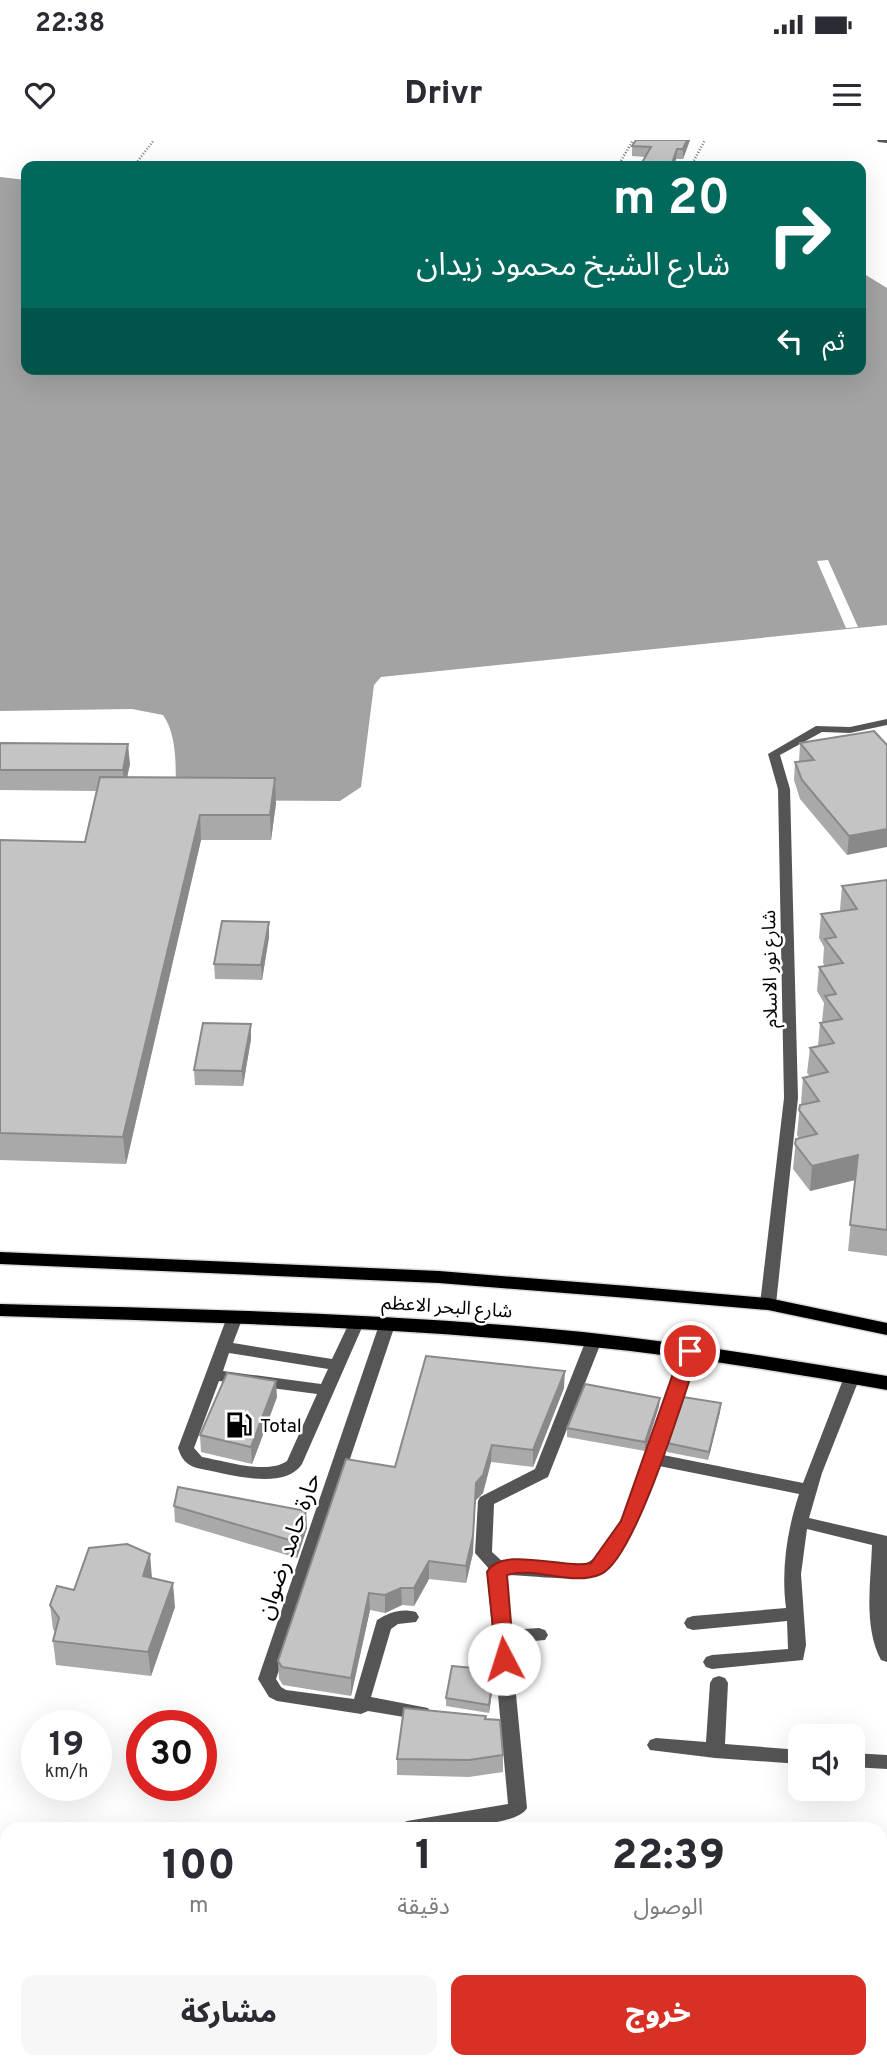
<!DOCTYPE html>
<html lang="ar">
<meta charset="utf-8">
<style>
:root{--surface:#fff;--page:#f7f7f7;--text:#2b2b33;--muted:#7c7c81;--accent:#d93025}
body{margin:0;font-family:Overpass,"Noto Sans Arabic",sans-serif;background:var(--page);color:var(--text);direction:rtl;height:100vh;display:flex;flex-direction:column;font-size:26px;white-space:nowrap}
*{box-sizing:border-box;margin:0}
p{font-size:23px;color:var(--muted)}
.icon{flex:none;width:38px;height:38px;fill:none;stroke:currentColor;stroke-width:2;stroke-linecap:round;stroke-linejoin:round}
.map{position:relative;flex:1;overflow:hidden;direction:ltr}
.side{position:absolute;left:0px;top:1682px;width:887px;height:247px;display:flex;flex-direction:column;background:var(--surface);border-radius:21px 21px 0 0;box-shadow:0 7px 28px #0002;direction:rtl}
.side>*{flex:none}
.hud{position:absolute;left:21px;top:21px;width:845px;height:214px;border-radius:14px;box-shadow:0 7px 28px #0002;direction:rtl;background:#00695c;color:#fff;overflow:hidden}
.controls{position:absolute;left:788px;top:1584px;display:grid;gap:14px}
.controls a{display:grid;place-items:center;width:77px;height:77px;border-radius:14px;background:var(--surface);box-shadow:0 7px 28px #0002;font-size:35px}
.speed{position:absolute;left:21px;top:1570px;display:flex;gap:14px;font-size:35px;font-weight:700;text-align:center}
.speed>*{display:grid;place-content:center;width:91px;height:91px;border-radius:50%;background:var(--surface);box-shadow:0 7px 28px #0002;line-height:1}
.speed small{font-size:18px;font-weight:400}
.speed .limit{border:10px solid #d22;background:#fff;color:#111}
.pin{position:absolute;display:grid;place-items:center;width:60px;height:60px;color:#fff;margin:-30px;border:4px solid #fff;border-radius:50%;box-shadow:0 2px 7px #0007}
.me{position:absolute;width:77px;margin:-38px;rotate:355deg;stroke-linejoin:round;filter:drop-shadow(0 0 5px #0008)}
.turn{display:flex;align-items:center;gap:24px;height:147px;padding:0 21px;font-size:32px}
.turn .icon{width:91px;height:91px;stroke-width:2.5}
.turn b{display:block;font-size:49px;line-height:60px}
.then{display:flex;align-items:center;height:66px;padding:0 21px;background:#0003;gap:14px;font-size:26px}
.eta{display:flex;justify-content:space-evenly;align-items:center;height:119px;text-align:center}
.eta b{font-size:42px;font-weight:800;line-height:49px}
.primary-button{display:flex;gap:14px;margin-top:auto;padding:14px 21px}
.primary-button a{flex:1;height:80px;border-radius:14px;background:var(--accent);color:#fff;font-size:28px;font-weight:800;line-height:80px;text-align:center}
.primary-button a+a{background:var(--page);color:var(--text)}
.status{display:flex;justify-content:space-between;align-items:center;height:49px;padding:0 35px;background:var(--surface);direction:ltr}
.status svg{height:19px;fill:currentColor}
header{display:flex;justify-content:space-between;align-items:center;height:91px;padding:0 21px;background:var(--surface);font-size:32px;font-weight:800}
.map>svg:first-child{display:block}
.water{fill:#a3a3a3}
.pier{fill:#fff}
.lines{fill:none;stroke-linecap:round;stroke-linejoin:round}
.primary-casing{stroke:#dbdbdb;stroke-width:3}
.path{stroke:#777;stroke-width:2.5;stroke-dasharray:1 2;stroke-linecap:butt}
.service{fill:#555;fill-rule:evenodd}
.pedestrian{fill:#555;fill-rule:evenodd}
.minor{fill:#555;fill-rule:evenodd}
.primary{fill:#000;fill-rule:evenodd}
.wall{fill:#a9a9a9}
.shaded-wall{fill:#898989}
.building{fill:#c4c4c4;stroke:#898989;stroke-width:2}
.route{fill:#d93025;stroke:#8d1f18;stroke-width:2}
.labels{text-anchor:middle;stroke-width:5;stroke-linejoin:round;paint-order:stroke}
.street-label{font-size:19px;fill:#000;stroke:#fff}
.poi-label{font-size:19px;fill:#000;stroke:#fff;text-anchor:start}
.near-street-label{font-size:23px;fill:#000;stroke:#fff}
</style>
<div class="status"><b>22:38</b><svg viewBox="0 0 49 12"><path d="M0 12V9h3v3zM5 12V6h3v6zM10 12V3h3v9zM15 12V0h3v12zM26 1h20v11H26zM47 4h2v5h-2z"/></svg></div>
<header><svg class="icon" aria-label="menu" viewBox="0 0 24 24"><path d="M4 6h16M4 12h16M4 18h16"/></svg>Drivr<svg class="icon" aria-label="heart" viewBox="0 0 24 24"><path d="M12 20l-8-8c-3-5 5-10 8-4 3-6 11-1 8 4z"/></svg></header>
<div class="map">
<svg width="887" height="1928" viewBox="0 0 887 1928">
<rect width="100%" height="100%" fill="#fff"/>
<path class="water" d="M0 37 26 40V229H861V132L887 148V485L381 537 374 545 361 647 340 661 176 660C175 633 179 598 163 575L132 569 0 571Z"/>
<path class="pier" d="M828 420 858 487 846 488 817 421Z"/>
<g class="lines">
<g class="primary-casing">
<path id="primary" d="M0 1112 439 1131 628 1146 768 1158 887 1183V1195L768 1170 628 1158 439 1143 0 1124Z
M0 1164C194 1169 389 1173 583 1192 685 1203 786 1219 887 1236V1250C786 1232 685 1216 583 1206 389 1186 194 1182 0 1176Z"/>
</g>
<path class="path" d="M134 26 154 0
M618 26 633 0
M691 26 705 0"/>
<path class="service" d="M235 1172 240 1173 243 1177 233 1203 332 1219 351 1179H361L364 1183 302 1324C284 1352 224 1333 197 1328 186 1325 181 1318 178 1308L227 1177 230 1173ZM229 1213 328 1229 321 1244 223 1231ZM219 1241 317 1254 287 1321C267 1335 225 1321 202 1317L194 1308Z"/>
<path class="pedestrian" d="M877 0H887V3L878 2Z"/>
<path class="minor" d="M887 579V585L850 593 822 592 780 615 790 649 798 958 776 1164 768 1169 760 1164 784 958 778 649 768 614 816 586 850 587Z
M387 1180 392 1181 395 1185 276 1539 281 1547 286 1550 354 1559 377 1480C390 1472 401 1468 416 1472L419 1477 416 1482 398 1484 391 1489 371 1557 428 1568 431 1573 428 1578 422 1580 368 1571 361 1574 277 1561 269 1557 258 1539 379 1185 382 1181Z
M594 1195 600 1196 602 1200 548 1337 494 1364 492 1412 503 1422C519 1422 571 1428 584 1424 629 1410 661 1249 684 1207H696L698 1211 663 1315 803 1343 844 1237 846 1233H858L860 1237 822 1333 809 1378 887 1396V1522L881 1520C863 1486 871 1441 872 1405L807 1389 801 1434 806 1505 803 1520 712 1529 706 1527 703 1522 706 1517 712 1515 788 1509 787 1481 693 1490 687 1488 684 1483 687 1478 693 1476 786 1468C781 1429 787 1391 799 1354L659 1326C648 1357 622 1430 586 1437 566 1441 527 1435 505 1435L510 1490 539 1488 545 1490 548 1495 545 1500 511 1503 527 1668C516 1689 422 1689 398 1689L400 1684 407 1681 508 1664 487 1434 490 1430 475 1413 478 1361 480 1357 535 1329 586 1200 588 1196Z
M719 1536 725 1538 728 1543 725 1604 800 1610V1624L715 1618 650 1610 647 1605 650 1600 656 1598 706 1602 710 1543 713 1538Z
M852 1613 887 1615V1629L852 1627Z
M880 1706 887 1709V1725L880 1722Z
M887 1753V1779L880 1782V1755Z
M7 1818V1856L0 1858V1820Z
M252 1922H337L340 1928H255Z
M445 1922H506L505 1928H442Z
M624 1922H699L701 1927 627 1928Z
M702 1922H735L738 1928H705Z
M794 1922H814L811 1928H791Z"/>
<use href="#primary" class="primary"/>
</g>
<path class="wall" d="M690 0 683 19H676L674 26H640L645 17 632 16V6Z
M874 591 847 715 800 659 794 640 795 622H799L800 603Z
M0 603 130 624 127 637 276 663 271 700H201L126 1024 0 1020V700L85 702 97 651 0 650Z
M887 740V1116L848 1111 855 1040 810 1051 793 1029 796 999 799 998 797 995 800 965H802L801 963 803 938 810 936 807 933 810 908 818 906 820 883 823 882 822 881 824 863 817 851 819 827 825 826 823 823 824 807 819 798 821 774 841 772 840 770 842 746Z
M269 797 262 840 215 839 214 824Z
M251 899 243 946 195 945 194 930Z
M564 1248 533 1327 491 1322 483 1353 475 1361 473 1413 466 1443 429 1439 414 1466 402 1465 385 1473 370 1470 351 1556 283 1545 279 1539 278 1521 395 1327Z
M277 1257 252 1324 201 1312 200 1295Z
M659 1266 645 1311 567 1297V1288Z
M720 1272 708 1320 667 1312V1303Z
M174 1366 306 1371 307 1388 297 1418 175 1382Z
M152 1438 175 1467 151 1536 56 1525 53 1501 55 1492 53 1489 50 1465 74 1450Z
M494 1538 489 1573 446 1566V1558Z
M486 1579 503 1615V1632L469 1637 397 1635V1619Z"/>
<path class="shaded-wall" d="M687 0H690L683 19V9Z
M677 9 676 19 674 26H671Z
M128 604 130 624 124 651 123 630Z
M275 638 276 663 271 700 270 675Z
M200 675 201 700 126 1024 123 997Z
M887 689V707L847 715 849 696Z
M269 782V797L262 840 261 825Z
M251 884V899L243 946 242 931Z
M858 1015 855 1040 810 1051 812 1026Z
M565 1231 564 1248 533 1327V1310Z
M276 1241 277 1257 252 1324 251 1307Z
M660 1258 659 1266 645 1311V1302Z
M721 1263 720 1272 708 1320 709 1312Z
M492 1305 491 1322 483 1353 475 1361 473 1413 466 1443V1426L476 1343Z
M306 1371 307 1388 297 1418 296 1402Z
M150 1414 152 1438 143 1436Z
M429 1421V1439L414 1466V1448Z
M173 1443 175 1467 151 1536 148 1512Z
M401 1448 402 1465 385 1473V1455Z
M369 1453 370 1470 351 1556V1538Z
M494 1530V1538L489 1573V1565Z"/>
<path class="building" d="M636 0H687L683 9H677L671 26H640L651 7 632 6Z
M874 591 887 605V689L849 696 802 640 795 622 814 620 800 603Z
M0 603 128 604 123 630H0Z
M100 637 275 638 270 675H200L123 997 0 993V700L85 702Z
M887 740V1090L850 1085 858 1015 812 1026 795 1004 796 999 817 994 799 970 800 965 819 961 803 938 828 932 810 908 834 903 820 883 842 879 825 856 836 854 819 827 843 823 825 799 836 797 821 774 857 769 842 746Z
M222 781 269 782 261 825 214 824Z
M203 883 251 884 242 931 194 930Z
M426 1216 565 1231 533 1310 492 1305 483 1335 476 1343 473 1396 466 1426 429 1421 414 1448H401L385 1455 369 1453 351 1538 282 1527 278 1521 346 1319 395 1327Z
M227 1233 276 1241 251 1307 200 1295Z
M585 1244 660 1258 645 1302 567 1288Z
M683 1257 721 1263 709 1312 667 1303Z
M178 1347 306 1371 296 1402 174 1366Z
M127 1404 150 1414 143 1436 173 1443 148 1512 53 1501 59 1478 50 1465 57 1446 74 1450 89 1408Z
M452 1526 494 1530 489 1565 446 1558Z
M404 1568 486 1576 485 1579 500 1580 503 1615 469 1620 397 1619Z
M880 1878 887 1881V1928H817L819 1922H880Z"/>
<path class="route" d="M690 1205 699 1211C685 1252 636 1418 601 1434 572 1447 536 1426 507 1435L514 1519 511 1525H497L487 1432C502 1405 565 1430 591 1423L621 1381 681 1211Z"/>
<defs>
<g id="fuel-bare" transform="scale(2.1)"><path d="M-5.5-6h7V0h2V4h1.3V-2.5L3-4.5l.8-.8L6-3V5H2.5V1h-1V6h-7ZM-4.2-4.7v3.2H.2V-4.7Z" fill="#000" stroke="#fff" stroke-width="2.5" paint-order="stroke"/></g>
</defs>
<g fill-rule="evenodd">
<use href="#fuel-bare" x="239" y="1285"/>
</g>
<g class="labels">
<g class="street-label">
<text transform="translate(769 829) rotate(-91)" y="7">شارع نور الاسلام</text>
<text transform="translate(447 1166) rotate(4)" y="7">شارع البحر الاعظم</text>
</g>
<g class="poi-label">
<text x="260" y="1292">Total</text>
</g>
<g class="near-street-label">
<text transform="translate(288 1406) rotate(-71)" y="8">حارة حامد رضوان</text>
</g>
</g>
</svg>
<div class="controls">
<a><svg class="icon" aria-label="sound" viewBox="0 0 24 24"><path d="M4 9h4l5-4v14l-5-4H4zM17 9q2 3 0 6"/></svg></a>
</div>
<div class="speed"><div>19<small>km/h</small></div><div class="limit">30</div></div>
<div class="pin" style="left:690px;top:1211px;background:#d93025"><svg class="icon" aria-label="arrive" viewBox="0 0 24 24"><path d="M6 21V4h12l-3 4 3 4H6"/></svg></div>
<svg class="me" style="left:504px;top:1519px" viewBox="-20 -20 40 40"><circle r="19" fill="#fff"/><path d="M0-13L10 11 0 6-10 11z" fill="#d93025"/></svg>
<div class="hud">
<div class="turn"><svg class="icon" aria-label="right" viewBox="0 0 24 24"><path d="M7 20v-9h11M14 6l5 5-5 5"/></svg><div><b>20 m</b>شارع الشيخ محمود زيدان</div></div>
<div class="then">ثم<svg class="icon" aria-label="left" viewBox="0 0 24 24"><path d="M17 20v-9H6M10 6l-5 5 5 5"/></svg></div>
</div>
<section class="side">
<div class="eta">
<div><b>22:39</b><p>الوصول</p></div>
<div><b>1</b><p>دقيقة</p></div>
<div><b>100</b><p>m</p></div>
</div>
<div class="primary-button"><a>خروج</a><a>مشاركة</a></div>
</section>
</div>
